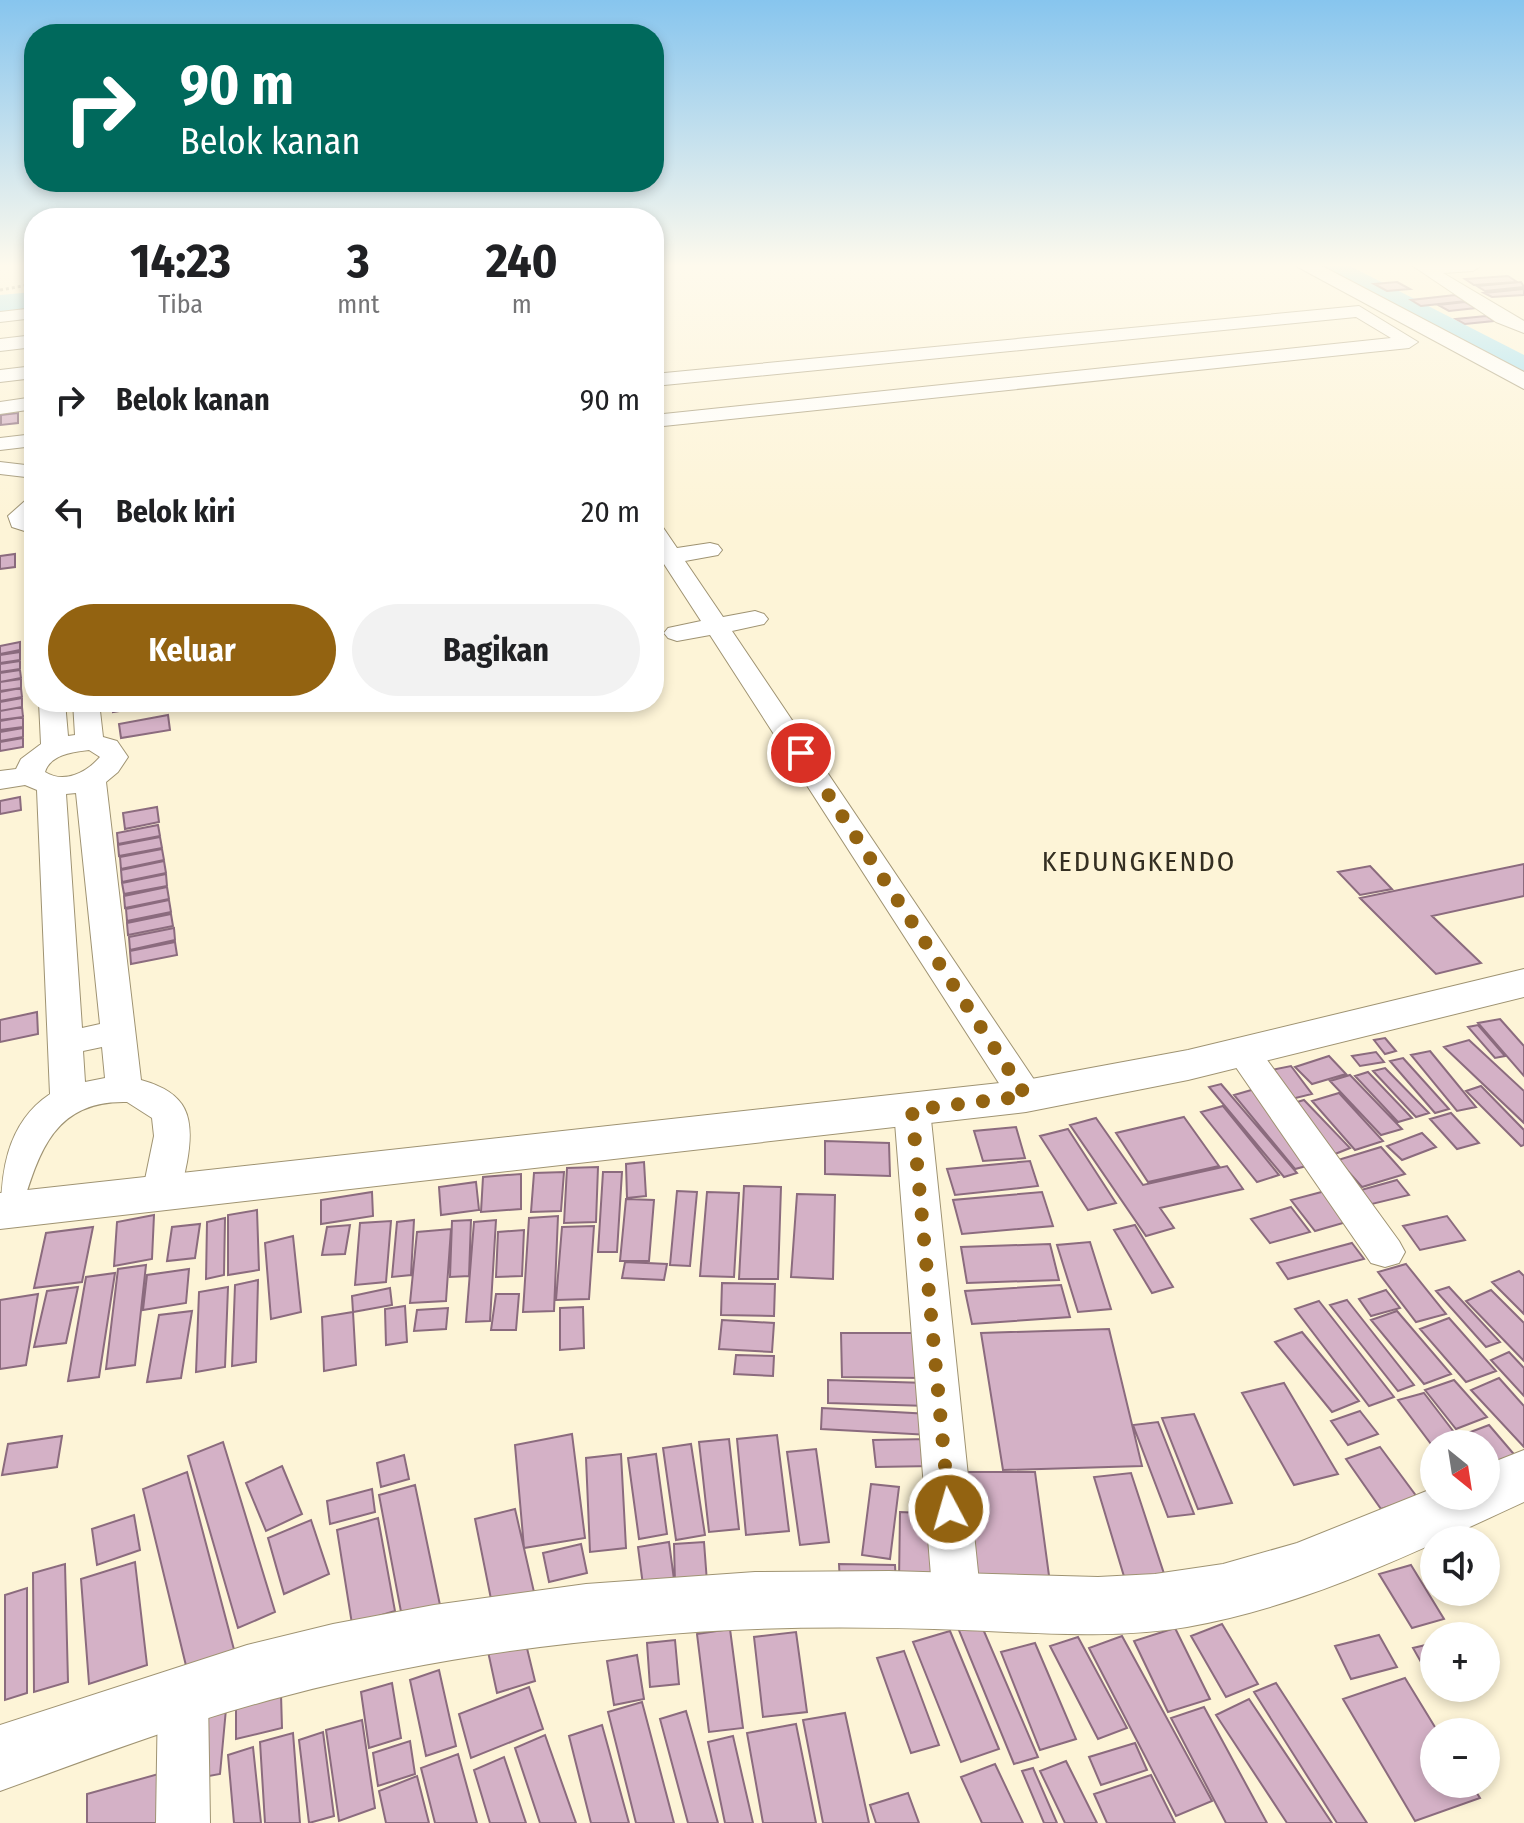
<!DOCTYPE html>
<html lang="id">
<meta charset="utf-8">
<style>
:root{--surface:#fff;--page:#f2f2f2;--text:#202124;--muted:#757577;--accent:#936311}
body{margin:0;font-family:"Fira Sans Condensed",sans-serif;background:var(--page);color:var(--text);height:100vh;display:flex;flex-direction:column;font-size:30px;white-space:nowrap}
*{box-sizing:border-box;margin:0}
p{font-size:26px;color:var(--muted)}
.icon{flex:none;width:44px;height:44px;fill:none;stroke:currentColor;stroke-width:2;stroke-linecap:round;stroke-linejoin:round}
.map{position:relative;flex:1;overflow:hidden}
.sheet{position:absolute;left:24px;top:208px;width:640px;height:504px;display:flex;flex-direction:column;background:var(--surface);border-radius:32px;box-shadow:0 4px 12px #0003}
.sheet>*{flex:none}
.top-card{position:absolute;left:24px;top:24px;width:640px;height:168px;border-radius:32px;box-shadow:0 4px 12px #0003;background:#00695c;color:#fff;overflow:hidden}
.needle{width:52px;rotate:150deg}
.fabs{position:absolute;left:1420px;top:1430px;display:grid;gap:16px}
.fabs a{display:grid;place-items:center;width:80px;height:80px;border-radius:50%;background:var(--surface);box-shadow:0 4px 12px #0003;font-size:40px}
.pin{position:absolute;display:grid;place-items:center;width:68px;height:68px;color:#fff;margin:-34px;border:4px solid #fff;border-radius:50%;box-shadow:0 2px 8px #0007}
.me{position:absolute;width:88px;margin:-44px;rotate:354deg;stroke-linejoin:round;filter:drop-shadow(0 0 6px #0008)}
.turn{display:flex;align-items:center;gap:28px;height:168px;padding:0 24px;font-size:36px}
.turn .icon{width:104px;height:104px;stroke-width:2.5}
.turn b{display:block;font-size:56px;line-height:68px}
.eta{display:flex;justify-content:space-evenly;align-items:center;height:136px;text-align:center}
.eta b{font-size:48px;font-weight:700;line-height:56px}
.cta{display:flex;gap:16px;margin-top:auto;padding:16px 24px}
.cta a{flex:1;height:92px;border-radius:48px;background:var(--accent);color:#fff;font-size:32px;font-weight:700;line-height:92px;text-align:center}
.cta a+a{background:var(--page);color:var(--text)}
ul{padding:0;list-style:none}
li{display:flex;align-items:center;gap:24px;height:112px;padding:0 24px}
li div{flex:1}
li b{display:block;font-size:30px}
li em{font-style:normal}
.map>svg:first-child{display:block}
.lines{fill:none;stroke-linecap:round;stroke-linejoin:round}
.river{fill:#96dff7;fill-rule:evenodd}
.building{fill:#d4b1c6;stroke:#8b6b7e;stroke-width:2}
.minor-casing{stroke:#9f9372;stroke-width:2}
.tertiary-casing{stroke:#9f9372;stroke-width:2}
.path{stroke:#9f9882;stroke-width:3;stroke-dasharray:3 3;stroke-linecap:butt}
.minor{fill:#fff;fill-rule:evenodd}
.tertiary{fill:#fff;fill-rule:evenodd}
.route{stroke:#936311;stroke-width:14;stroke-dasharray:0 25.2}
.labels{text-anchor:middle;stroke-width:7;stroke-linejoin:round;paint-order:stroke}
.quarter-label{font-size:28px;letter-spacing:2px;fill:#342f22;stroke:#fdf4d7}
</style>
<div class="map">
<svg width="1524" height="1823" viewBox="0 0 1524 1823">
<rect width="100%" height="100%" fill="#fdf4d7"/>
<g class="lines">
<path class="river" d="M1314 266H1350L1524 355V378L1513 375 1318 272Z
M34 292V310L0 313V295Z"/>
</g>
<path class="building" d="M1508 276 1517 282 1474 285 1465 279Z
M1397 282 1410 289 1387 291 1374 284Z
M1521 282 1524 287 1485 291 1477 286Z
M1524 289V295L1492 297 1484 293Z
M1455 295 1466 301 1421 306 1411 300Z
M1465 302 1476 308 1449 311 1438 305Z
M1486 316 1494 321 1465 324 1456 319Z
M18 413V423L1 425V415Z
M15 554V567L0 569V556Z
M20 642V650L0 654V646Z
M20 652V660L0 663V655Z
M20 661V669L0 672V664Z
M20 670 21 678 0 682V673Z
M21 679V688L0 691V682Z
M21 688 22 697 0 701V692Z
M22 698V707L0 711V702Z
M150 702V706L113 712 112 704Z
M22 707 23 717 0 720V711Z
M168 715 170 730 121 738 119 724Z
M23 717V727L0 730V721Z
M23 728V737L0 741V732Z
M23 738V747L0 751V742Z
M20 797 21 810 0 814V801Z
M157 807 159 822 125 829 123 813Z
M158 825 160 836 118 844 117 833Z
M160 837 162 848 119 856 118 845Z
M162 849 164 860 121 869 120 857Z
M164 861 166 873 122 882 121 870Z
M1524 864V896L1432 916 1481 963 1436 974 1360 898Z
M1370 866 1392 889 1360 895 1338 872Z
M166 874 167 886 124 894 122 883Z
M167 887 169 899 125 908 124 896Z
M169 900 171 912 127 921 126 909Z
M171 914 173 926 128 935 127 923Z
M174 928 175 940 130 950 129 937Z
M175 942 177 955 131 964 130 951Z
M37 1012 38 1034 0 1042V1020Z
M1500 1019 1524 1046V1076L1478 1023Z
M1478 1025 1505 1056 1495 1058 1468 1027Z
M1385 1038 1396 1051 1385 1054 1374 1040Z
M1469 1040 1524 1091V1123L1444 1047Z
M1430 1051 1476 1107 1457 1111 1411 1055Z
M1376 1052 1384 1062 1360 1066 1352 1056Z
M1329 1056 1346 1074 1312 1084 1295 1067Z
M1403 1058 1449 1109 1435 1113 1390 1061Z
M1291 1066 1312 1094 1283 1101 1262 1072Z
M1385 1068 1429 1113 1416 1117 1373 1071Z
M1368 1072 1412 1118 1398 1122 1355 1076Z
M1350 1075 1402 1129 1381 1135 1330 1081Z
M1221 1084 1297 1173 1284 1177 1209 1087Z
M1481 1086 1524 1130V1145L1521 1146 1466 1091Z
M1255 1089 1318 1163 1295 1169 1234 1095Z
M1339 1093 1383 1141 1355 1150 1312 1101Z
M1304 1100 1350 1148 1330 1156 1284 1106Z
M1223 1106 1279 1175 1257 1182 1201 1112Z
M1451 1113 1479 1143 1457 1149 1430 1119Z
M1184 1117 1219 1166 1148 1182 1116 1133Z
M1096 1118 1143 1185 1227 1166 1243 1189 1160 1208 1174 1228 1146 1236 1070 1125Z
M1016 1127 1025 1158 983 1161 974 1131Z
M1068 1129 1116 1203 1088 1210 1040 1136Z
M1422 1133 1436 1147 1402 1160 1387 1146Z
M825 1141 889 1143 890 1176 825 1174Z
M1381 1147 1405 1174 1362 1187 1338 1160Z
M1030 1161 1038 1186 955 1195 947 1169Z
M644 1162 646 1196 627 1198 626 1164Z
M598 1167 596 1222 564 1223 567 1168Z
M564 1172 561 1211 531 1212 534 1173Z
M603 1172H622L617 1252H598Z
M521 1174V1209L481 1212 483 1177Z
M1397 1180 1409 1195 1372 1204 1361 1190Z
M476 1182 479 1210 441 1215 439 1187Z
M744 1186 781 1187 778 1279H739Z
M1333 1189 1357 1219 1315 1231 1291 1200Z
M677 1191 697 1192 690 1266 670 1265Z
M372 1192 373 1216 321 1224V1200Z
M707 1192 739 1193 734 1277 700 1276Z
M1042 1192 1053 1226 962 1234 953 1200Z
M797 1194 835 1195 833 1279 791 1277Z
M626 1199 654 1200 649 1261H620Z
M1291 1207 1310 1232 1270 1243 1251 1219Z
M257 1210 259 1270 228 1275V1215Z
M154 1215 152 1259 114 1266 117 1222Z
M558 1216 554 1311 523 1312 529 1218Z
M1447 1216 1465 1240 1420 1250 1403 1226Z
M225 1218 224 1275 206 1279 207 1222Z
M414 1220 411 1275 392 1277 397 1222Z
M471 1220 469 1276 450 1277 452 1221Z
M496 1220 490 1321 466 1322 474 1222Z
M391 1221 386 1282 355 1285 360 1223Z
M200 1224 195 1258 167 1261 172 1227Z
M350 1225 345 1254 322 1255 327 1227Z
M1135 1225 1173 1287 1152 1293 1114 1230Z
M594 1226 589 1299 556 1300 562 1227Z
M93 1227 82 1282 34 1288 46 1233Z
M451 1229 446 1301 410 1303 417 1232Z
M524 1230 522 1276 496 1277 498 1232Z
M293 1236 301 1312 271 1319 265 1243Z
M1090 1242 1111 1309 1078 1312 1057 1245Z
M1352 1243 1364 1259 1288 1279 1277 1263Z
M1050 1244 1059 1280 967 1283 961 1247Z
M625 1262 667 1264 664 1280 622 1278Z
M1406 1264 1446 1314 1416 1322 1378 1272Z
M146 1265 135 1365 106 1369 118 1269Z
M189 1269 186 1303 143 1310 147 1275Z
M1519 1271 1524 1276V1314L1492 1282Z
M115 1273 99 1377 68 1381 86 1277Z
M258 1280 256 1362 232 1366 235 1285Z
M722 1283 775 1284 774 1316 721 1315Z
M1061 1285 1070 1317 972 1324 965 1291Z
M78 1287 66 1343 34 1347 47 1291Z
M228 1287 225 1367 196 1372 199 1292Z
M1449 1287 1500 1342 1486 1347 1436 1291Z
M390 1288 392 1305 353 1312 352 1296Z
M1386 1290 1400 1308 1371 1316 1359 1299Z
M1491 1290 1524 1323V1361L1466 1301Z
M38 1294 26 1365 0 1369V1300Z
M496 1294H519L516 1330H491Z
M1347 1300 1414 1385 1398 1391 1330 1305Z
M1319 1301 1394 1397 1369 1406 1295 1309Z
M405 1306 407 1342 386 1345 385 1309Z
M583 1307 584 1348 560 1350V1308Z
M448 1308 446 1329 414 1331 417 1310Z
M192 1311 181 1378 147 1382 159 1315Z
M1397 1311 1451 1374 1424 1384 1371 1320Z
M353 1312 356 1365 324 1371 322 1317Z
M1449 1318 1496 1371 1466 1382 1420 1329Z
M722 1320 774 1323 772 1352 719 1349Z
M1109 1329 1142 1466 1003 1470 981 1333Z
M1302 1332 1359 1401 1332 1412 1275 1342Z
M841 1333H919L922 1378 842 1377Z
M1509 1352 1524 1368V1396L1491 1360Z
M736 1355 774 1356 773 1376 734 1374Z
M1499 1378 1524 1406V1447L1471 1390Z
M828 1380 927 1383 928 1406 828 1403Z
M1454 1380 1487 1417 1456 1429 1425 1390Z
M1284 1383 1338 1474 1294 1485 1242 1393Z
M1424 1393 1463 1444H1434V1448L1398 1400Z
M822 1408 930 1414V1435L821 1429Z
M1360 1411 1378 1434 1348 1445 1331 1421Z
M1194 1414 1232 1503 1198 1509 1162 1418Z
M1158 1422 1194 1514 1168 1517 1133 1425Z
M1489 1425 1518 1459 1486 1467V1444H1467L1460 1436Z
M572 1434 585 1538 524 1548 515 1445Z
M777 1435 789 1531 746 1535 737 1439Z
M62 1436 57 1467 2 1475 8 1444Z
M729 1439 739 1529 709 1532 699 1442Z
M930 1439 933 1466 876 1467 873 1440Z
M223 1442 275 1612 238 1628 188 1456Z
M691 1444 705 1535 676 1540 663 1448Z
M1380 1447 1417 1497 1381 1509 1346 1459Z
M816 1449 829 1542 800 1545 787 1452Z
M621 1454 626 1548 590 1552 586 1458Z
M656 1454 667 1534 639 1539 628 1458Z
M404 1455 409 1479 381 1487 377 1463Z
M282 1466 302 1514 266 1531 246 1483Z
M187 1472 237 1661 190 1682 143 1489Z
M960 1472H1035L1050 1583 970 1582Z
M1131 1473 1169 1589 1129 1593 1094 1477Z
M871 1484 899 1487 890 1559 862 1555Z
M415 1485 440 1605 402 1617 379 1495Z
M372 1489 375 1512 330 1524 327 1501Z
M515 1509 534 1592 492 1604 475 1519Z
M900 1512 943 1514 944 1583 899 1581Z
M134 1515 140 1550 97 1565 92 1529Z
M378 1518 395 1611 352 1624 337 1530Z
M311 1520 329 1574 284 1594 268 1538Z
M669 1542 675 1587 644 1593 638 1547Z
M704 1542 707 1582 675 1584 674 1544Z
M581 1544 587 1573 549 1582 543 1553Z
M135 1562 147 1665 89 1684 81 1579Z
M65 1564 68 1682 34 1692 33 1573Z
M839 1564 895 1565 896 1586 840 1584Z
M1411 1565 1444 1619 1412 1628 1379 1574Z
M27 1588V1693L5 1700V1595Z
M980 1622 1038 1757 1014 1764 958 1628Z
M1222 1624 1258 1684 1226 1697 1191 1636Z
M1175 1628 1210 1699 1168 1712 1134 1641Z
M730 1629 743 1728 709 1732 697 1634Z
M950 1631 999 1749 961 1762 913 1642Z
M796 1632 807 1712 763 1717 754 1637Z
M1379 1635 1397 1667 1351 1679 1335 1646Z
M524 1636 535 1681 497 1693 487 1647Z
M1122 1636 1212 1801 1176 1816 1089 1648Z
M1078 1637 1127 1728 1098 1739 1050 1646Z
M675 1640 679 1684 650 1687 647 1643Z
M1035 1643 1076 1739 1040 1750 1001 1652Z
M1434 1643V1685L1413 1648Z
M904 1651 939 1745 911 1753 877 1658Z
M637 1655 644 1699 614 1705 607 1661Z
M439 1670 456 1746 426 1756 410 1680Z
M1405 1678 1438 1732H1434V1784H1471L1480 1798 1415 1821 1343 1699Z
M392 1683 401 1738 369 1748 361 1692Z
M1276 1683 1367 1823H1337L1254 1692Z
M529 1687 543 1729 471 1758 459 1714Z
M281 1694 282 1728 236 1739V1705Z
M1249 1699 1332 1823H1287L1216 1715Z
M642 1702 674 1823H636L608 1712Z
M1204 1707 1267 1823H1226L1171 1718Z
M226 1709 220 1774 198 1778 205 1712Z
M686 1711 718 1823H688L660 1719Z
M845 1713 869 1823H823L803 1720Z
M362 1720 375 1808 339 1821 326 1730Z
M796 1724 816 1823H763L747 1733Z
M602 1725 629 1823H591L569 1736Z
M323 1732 334 1816 309 1823 299 1740Z
M293 1733 300 1823H265L260 1742Z
M545 1735 576 1823H540L515 1748Z
M733 1736 753 1823H725L708 1742Z
M410 1741 415 1774 378 1786 373 1753Z
M1135 1743 1147 1770 1101 1785 1089 1757Z
M253 1747 261 1823H234L228 1755Z
M458 1754 477 1823H435L421 1768Z
M504 1757 526 1823H490L474 1770Z
M1066 1761 1097 1823H1065L1040 1771Z
M995 1764 1023 1823H982L961 1777Z
M1033 1768 1057 1823H1044L1022 1771Z
M162 1773 163 1823H87V1794Z
M1151 1775 1175 1823H1107L1094 1794Z
M417 1776 429 1823H386L379 1791Z
M908 1793 919 1823H876L870 1805Z"/>
<g class="lines">
<g class="minor-casing">
<path id="minor" d="M1413 266H1481L1473 271 1443 273 1524 321V333L1496 322Z
M1359 306 1418 342 1409 348 654 427V415L1391 338 1356 317 654 386V374Z
M34 308V318L0 322V312Z
M34 335V347L0 351V339Z
M34 366V378L0 382V370Z
M34 397V409L0 414V402Z
M34 434V446L0 450V438Z
M0 462 34 466V478L0 474Z
M34 498V516L31 518 34 519V534L12 527 8 516 26 500Z
M654 524 662 526 677 548 710 543 718 545 722 550 718 555 685 561 723 617 755 611 764 614 768 619 764 624 732 631 1039 1087 1044 1096 1039 1105 1026 1109 1013 1105 710 635 677 641 668 638 664 633 668 628 701 621 664 564 654 565Z
M39 702H65L68 736 75 735 73 702H99L103 737 117 741 128 757 118 772 106 782 141 1080C188 1093 195 1117 187 1162 184 1176 182 1191 175 1204L161 1208 147 1204 142 1194 154 1136 152 1118 127 1102C54 1100 39 1152 21 1211L15 1221 1 1226C0 1176 5 1124 50 1094L37 790 25 785 0 789V771L16 769 21 759 41 744ZM89 750 100 757C86 773 64 784 45 772 50 755 72 752 89 750ZM76 793 100 1024 82 1028 66 794ZM102 1047 105 1078 85 1082 83 1051Z
M1242 1038 1254 1042 1399 1241 1405 1252 1399 1263 1385 1267 1371 1263 1224 1050 1230 1042Z
M912 1097 925 1101 930 1110 981 1601 974 1617 957 1624 940 1617 933 1601 894 1110 899 1101Z
M183 1672 201 1679 208 1697 210 1823H156L158 1697 165 1679Z"/>
</g>
<g class="tertiary-casing">
<path id="tertiary" d="M1296 266H1322L1524 372V389Z
M1524 969V997L1188 1080 1026 1112 0 1229V1193L1026 1080 1188 1050Z
M1524 1450V1502C1417 1551 1307 1606 1187 1627 1104 1641 1018 1631 934 1629 834 1626 734 1627 635 1637 517 1647 399 1666 285 1696 188 1721 94 1757 0 1791V1725L247 1645 333 1624 434 1605 586 1584 755 1572 889 1571 1098 1577 1155 1574 1223 1564 1297 1543 1434 1488V1496H1486V1465Z"/>
</g>
<path class="path" d="M0 290 34 284"/>
<use href="#minor" class="minor"/>
<use href="#tertiary" class="tertiary"/>
</g>
<linearGradient id="sky" x2="0" y2="1"><stop stop-color="#87c5ee"/><stop offset="0.51" stop-color="#fefaed"/><stop offset="1" stop-color="#fefaed" stop-opacity="0"/></linearGradient>
<rect width="1524" height="521" fill="url(#sky)"/>
<g class="lines">
<path class="route" d="M801 753 1026 1096 912 1110 949 1509"/>
</g>
<g class="labels">
<g class="quarter-label">
<text x="1139" y="871">KEDUNGKENDO</text>
</g>
</g>
</svg>
<div class="fabs">
<a><svg class="needle" viewBox="-14 -14 28 28"><path d="M0-13l5 13h-10z" fill="#e53935"/><path d="M0 13l5-13h-10z" fill="#757577"/></svg></a>
<a><svg class="icon" aria-label="sound" viewBox="0 0 24 24"><path d="M4 9h4l5-4v14l-5-4H4zM17 9q2 3 0 6"/></svg></a>
<a>+</a>
<a>−</a>
</div>
<div class="pin" style="left:801px;top:753px;background:#d93025"><svg class="icon" aria-label="arrive" viewBox="0 0 24 24"><path d="M6 21V4h12l-3 4 3 4H6"/></svg></div>
<svg class="me" style="left:949px;top:1509px" viewBox="-20 -20 40 40"><circle r="17" fill="#936311" stroke="#fff" stroke-width="3"/><path d="M0-11L8 9 0 5-8 9z" fill="#fff"/></svg>
<div class="top-card">
<div class="turn"><svg class="icon" aria-label="right" viewBox="0 0 24 24"><path d="M7 20v-9h11M14 6l5 5-5 5"/></svg><div><b>90 m</b>Belok kanan</div></div>
</div>
<section class="sheet">
<div class="eta">
<div><b>14:23</b><p>Tiba</p></div>
<div><b>3</b><p>mnt</p></div>
<div><b>240</b><p>m</p></div>
</div>
<ul>
<li><svg class="icon" aria-label="right" viewBox="0 0 24 24"><path d="M7 20v-9h11M14 6l5 5-5 5"/></svg><div><b>Belok kanan</b></div><em>90 m</em></li>
<li><svg class="icon" aria-label="left" viewBox="0 0 24 24"><path d="M17 20v-9H6M10 6l-5 5 5 5"/></svg><div><b>Belok kiri</b></div><em>20 m</em></li>
</ul>
<div class="cta"><a>Keluar</a><a>Bagikan</a></div>
</section>
</div>
